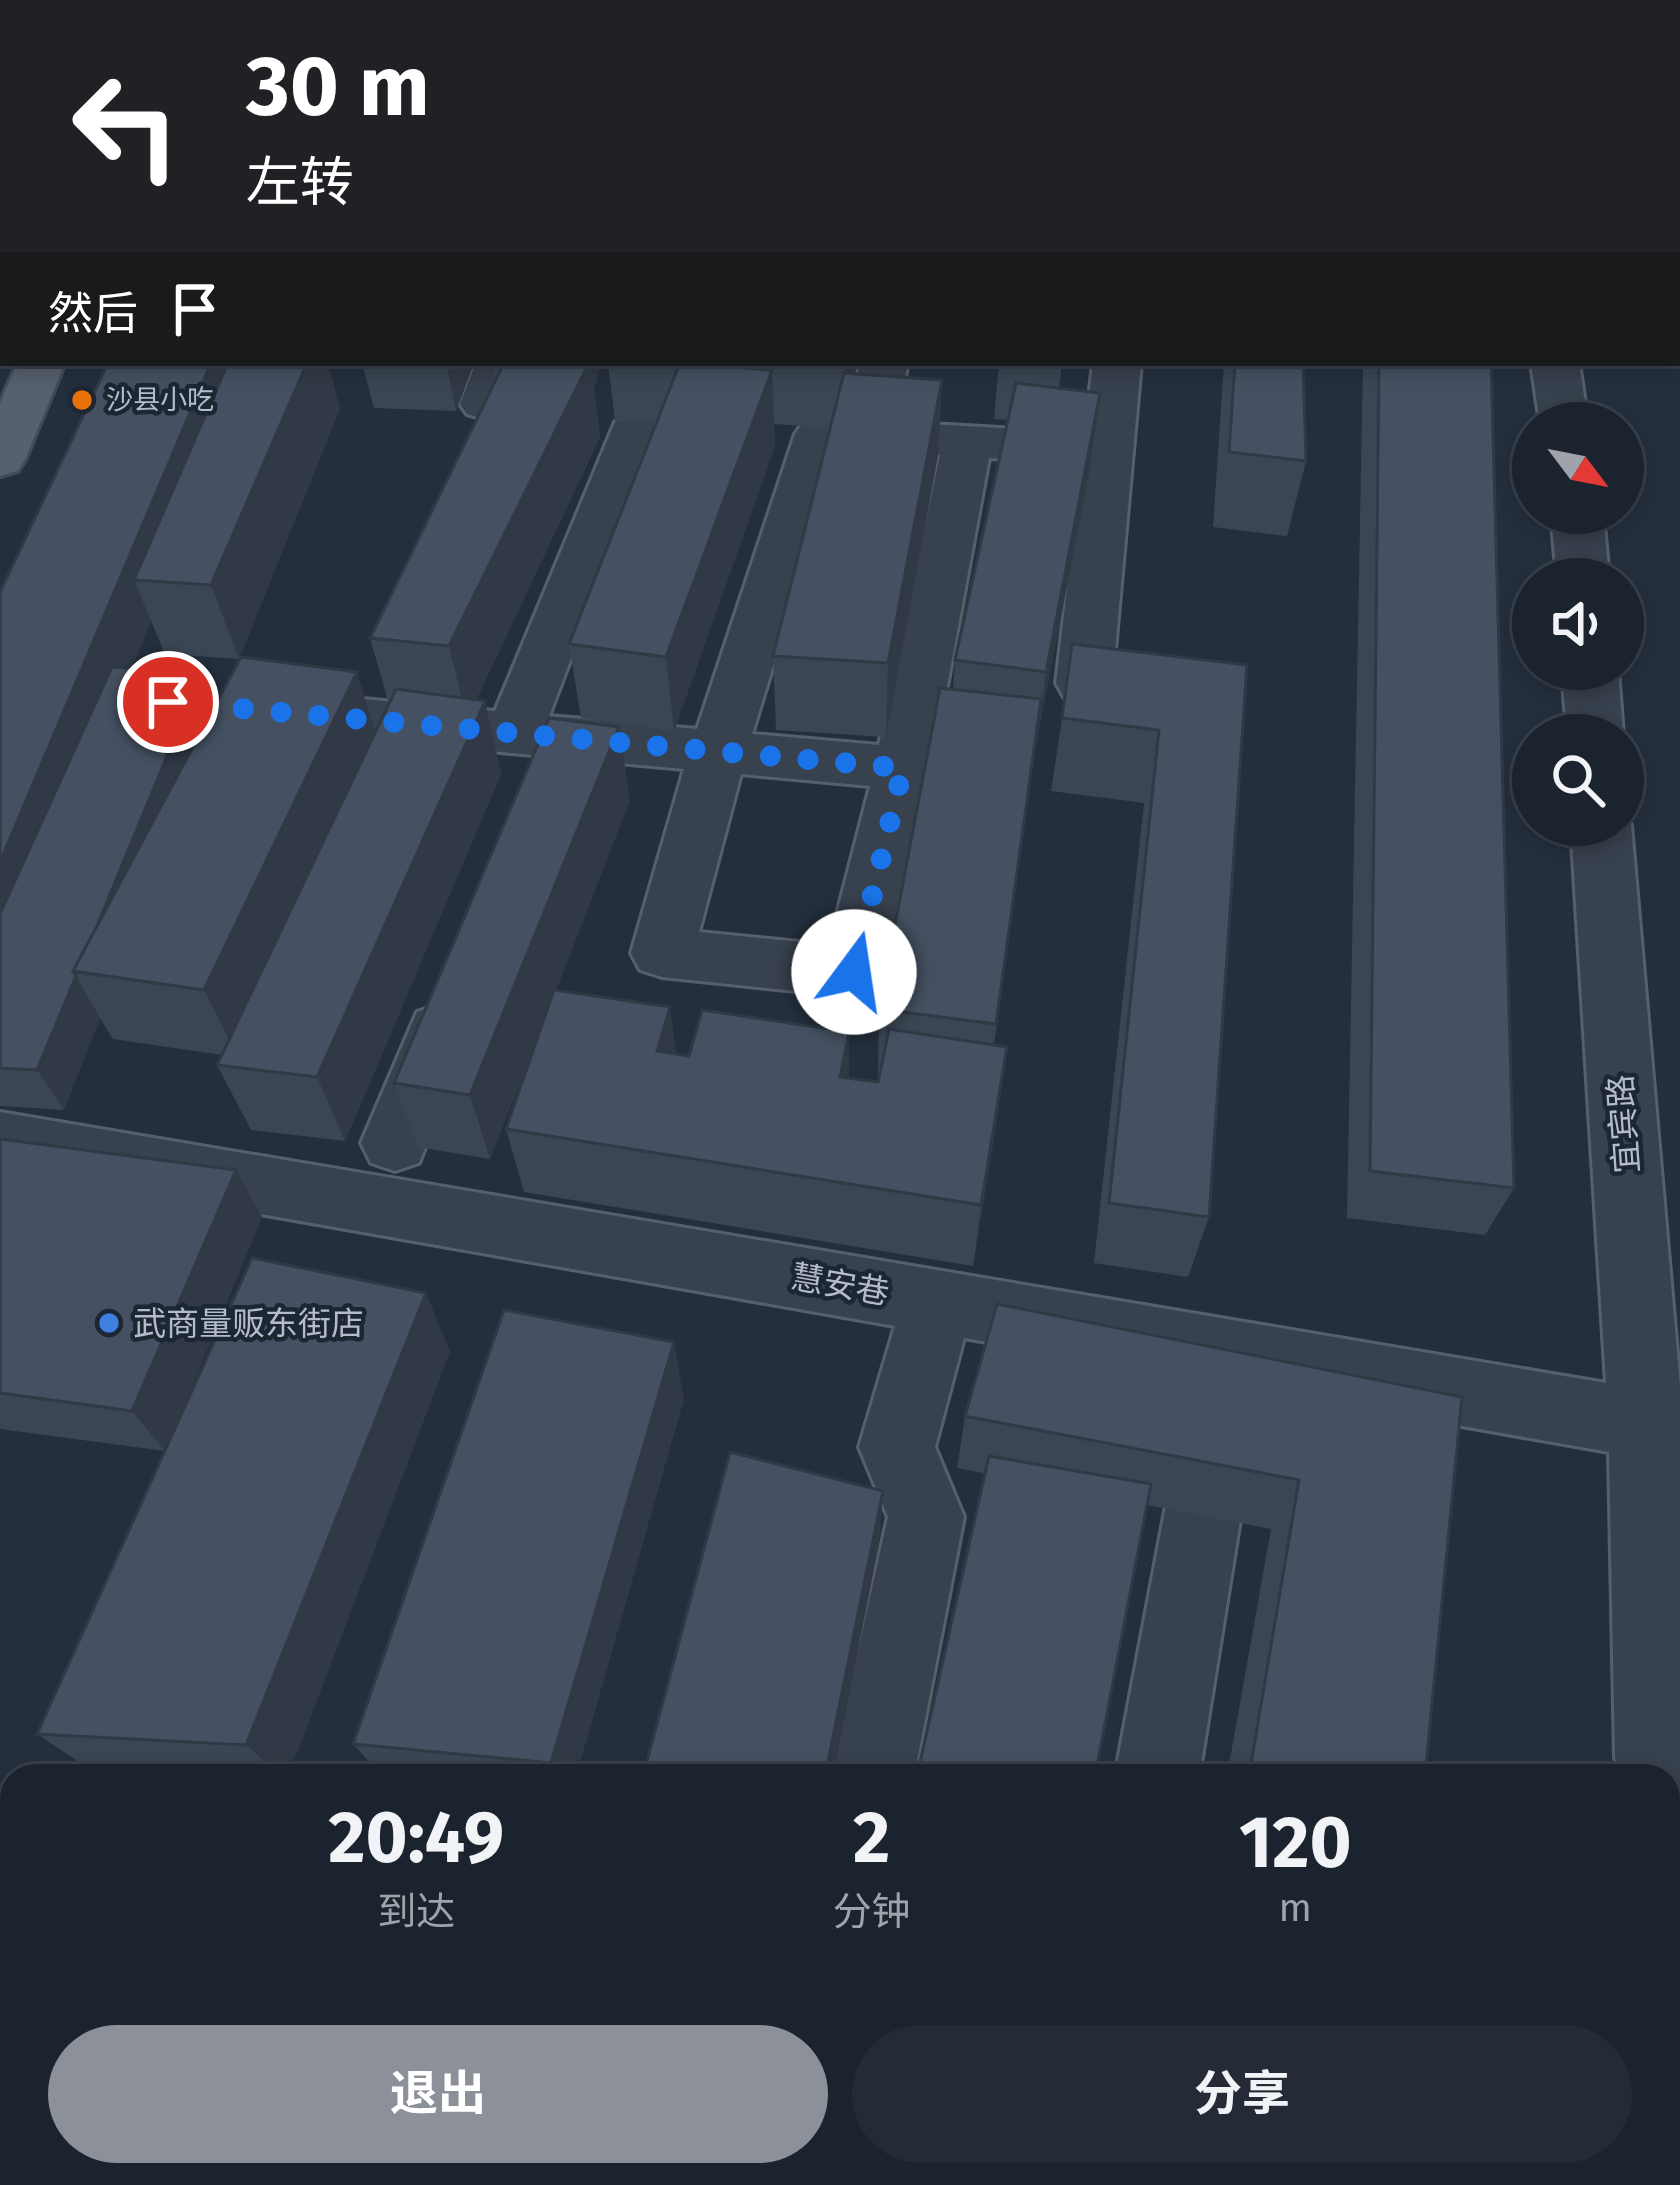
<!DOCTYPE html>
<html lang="zh">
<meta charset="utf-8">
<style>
:root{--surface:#1b232e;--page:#242b36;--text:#f1f3f6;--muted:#a0a4aa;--line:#39404a;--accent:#8c9099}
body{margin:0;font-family:"Fira Sans","Noto Sans SC",sans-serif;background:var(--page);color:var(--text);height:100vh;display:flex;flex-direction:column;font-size:45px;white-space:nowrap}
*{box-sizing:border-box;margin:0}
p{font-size:39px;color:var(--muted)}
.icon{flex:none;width:66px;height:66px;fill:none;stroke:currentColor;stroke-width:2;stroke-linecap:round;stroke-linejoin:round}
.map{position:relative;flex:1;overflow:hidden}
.side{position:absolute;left:0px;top:1764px;width:1680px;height:423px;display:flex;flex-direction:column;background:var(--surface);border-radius:36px 36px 0 0;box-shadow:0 6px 18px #0003,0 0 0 3px var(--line)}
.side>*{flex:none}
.hud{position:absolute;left:0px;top:0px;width:1680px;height:366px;box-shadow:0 6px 18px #0003,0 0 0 3px var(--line);background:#202124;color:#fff;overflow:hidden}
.needle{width:78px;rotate:122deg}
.buttons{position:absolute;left:1512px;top:402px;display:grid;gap:24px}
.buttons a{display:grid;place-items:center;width:132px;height:132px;border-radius:50%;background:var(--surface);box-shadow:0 6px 18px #0003,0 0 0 3px var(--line);font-size:60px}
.pin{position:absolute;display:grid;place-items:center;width:102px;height:102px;color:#fff;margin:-51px;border:6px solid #fff;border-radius:50%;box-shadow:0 3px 12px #0007}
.me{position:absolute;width:132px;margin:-66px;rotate:14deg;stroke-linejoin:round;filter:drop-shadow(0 0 9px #0008)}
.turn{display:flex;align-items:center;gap:42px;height:252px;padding:0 48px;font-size:54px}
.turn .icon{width:156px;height:156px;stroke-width:2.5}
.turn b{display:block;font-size:84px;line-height:102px}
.then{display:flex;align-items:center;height:114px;padding:0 48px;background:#0003;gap:24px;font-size:45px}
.eta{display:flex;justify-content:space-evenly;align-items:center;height:204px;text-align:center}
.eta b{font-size:72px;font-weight:700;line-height:84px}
.primary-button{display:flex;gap:24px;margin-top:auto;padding:24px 48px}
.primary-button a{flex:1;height:138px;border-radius:72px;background:var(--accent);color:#fff;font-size:48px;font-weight:700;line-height:138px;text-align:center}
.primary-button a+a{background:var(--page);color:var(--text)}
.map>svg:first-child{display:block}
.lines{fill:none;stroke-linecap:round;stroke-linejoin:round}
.minor-casing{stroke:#565f6c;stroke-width:6}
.major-casing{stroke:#414a57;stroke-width:6}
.minor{fill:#38414e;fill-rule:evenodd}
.major{fill:#56606e;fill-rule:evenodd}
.wall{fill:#3b4654}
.shaded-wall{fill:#303945}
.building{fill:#455162;stroke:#303945;stroke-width:3}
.route{stroke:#1a73e8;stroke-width:21;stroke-dasharray:0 37.8}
.food-dot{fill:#e8710a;stroke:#1d2633;stroke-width:4.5}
.shop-dot{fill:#3f7fe0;stroke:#1d2633;stroke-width:4.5}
.labels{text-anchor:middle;stroke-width:9;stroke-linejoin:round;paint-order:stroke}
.far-poi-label{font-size:27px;fill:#b4bcc9;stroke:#1d2633;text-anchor:start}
.street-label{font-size:33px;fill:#b4bcc9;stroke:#1d2633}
.poi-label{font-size:33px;fill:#b4bcc9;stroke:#1d2633;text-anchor:start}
</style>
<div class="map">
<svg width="1680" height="2185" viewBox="0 0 1680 2185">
<rect width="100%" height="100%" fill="#242f3e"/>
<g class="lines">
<g class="minor-casing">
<path id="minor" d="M1512 0H1550V3H1512Z
M0 294 3 295V323L0 322Z
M476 363H524L501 414 484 419 467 414 460 404Z
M860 363H908L895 422 1085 433 1093 363H1141L1112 683 1104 697 1084 702 1064 697 1056 683 1082 464 989 458 932 768 884 972 875 990 853 997 662 977 640 970 631 953 684 769 285 732 265 726 257 712 265 698 285 692 495 711 615 422 632 418H744L761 422 769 433 761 444 744 448H651L549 716 697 729 795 434 803 423 847 419ZM840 448 940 455 879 745 752 734ZM741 774 870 786 829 945 699 932Z
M1531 363H1579L1588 423H1540Z
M1551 513H1603L1609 579H1557Z
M1562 669H1618L1623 735V736L1567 735Z
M1623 811 1631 825 1680 1387V1831L1668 1826V1776H1622L1615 1758 1609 1452 964 1338 935 1447 964 1517 914 1776H830L888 1517 859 1447 895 1326 0 1168V1112L1606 1383 1571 825H1623Z
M440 1004 463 1012 472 1030 419 1163 395 1171 371 1163 361 1143 417 1012Z
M1218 1391 1244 1401 1255 1426 1199 1776H1115L1181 1426 1192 1401Z
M1680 1934V2022L1668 2026V1938Z
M1668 2083 1680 2088V2185L1653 2175H1668Z
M1035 2175H1129L1128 2185H1034Z"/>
</g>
<g class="major-casing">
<path id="major" d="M3 311V345L0 346V312Z
M17 363H65L25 460 18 471 0 476V403Z"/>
</g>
<use href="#minor" class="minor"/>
<use href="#major" class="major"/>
</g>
<path class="wall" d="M1547 0H1680V353H1677V3H1546Z
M362 363H474L456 411 374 408Z
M492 363H601L594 388 600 437 476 700 485 701 501 774 345 1141 251 1130 217 1065 222 1055 113 1039 100 1018 64 1110 0 1106V592L340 408 239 659 165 654 151 621 132 668 202 671 215 705 357 672 375 733 389 704 370 638 496 381Z
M608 363H716V366L747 368V363H857L855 374 942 380 938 455 886 737 776 730 773 656 830 428 774 424 775 446 674 731 581 718 569 644 657 421H615Z
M999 363H1062L1059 388 1100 393 1090 469 1035 746 994 1045 998 1112 973 1266 524 1192 506 1129 540 1031 490 1159 418 1147 394 1083 630 800 556 990 676 1054 689 1056 849 1032V1078L878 1082 879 1009 953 689 955 660 1008 420 994 419Z
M1224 363H1303L1306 461 1287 536 1213 527Z
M1363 363H1491L1514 1188 1485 1235 1347 1218Z
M1247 665 1209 1217 1188 1277 1094 1263 1144 803 1051 791 1062 718Z
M0 1139 236 1170 262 1217 173 1432 450 1351 288 1776H199L91 1770 37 1734 165 1451 0 1429Z
M1462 1397 1425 1776H1227L1271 1529 957 1468 965 1416Z
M684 1398 576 1776H383L353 1744Z
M1146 2175H1332L1331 2185H1145Z"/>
<path class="shaded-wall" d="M0 0H19L20 3H3V41L0 46Z
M349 0H381L380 3H348Z
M463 0H507L506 3H462Z
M579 0H611L612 3H578Z
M699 0H725V3H698Z
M211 363H253L134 580 151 621 0 996V862Z
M307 363H328L340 408 239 659 211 585Z
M446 363H474L456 411Z
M577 363H601L594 388 600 437 467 720 449 646Z
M844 363H857L844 429Z
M772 370 775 446 674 731 666 657Z
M942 380 938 455 886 737 888 663Z
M1100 393 1090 469 1036 746 1046 672Z
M202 671 220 716 78 972Z
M357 672 379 745 238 1057 204 990Z
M485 701 501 774 345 1141 317 1077Z
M619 727 630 800 490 1159 470 1095Z
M76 976 100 1018 64 1110 37 1070Z
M670 1007 679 1073 657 1051Z
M849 1032V1098L840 1077Z
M1007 1047 998 1112 973 1266 981 1205Z
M236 1170 262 1217 165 1451 132 1411Z
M426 1293 450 1351 288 1776H281L246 1745Z
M674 1342 684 1398 576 1776H558L551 1763Z
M883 1491 880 1539 833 1776H825Z
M743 2175H752L750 2185H741Z"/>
<path class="building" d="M265 0H349L348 3H264Z
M390 0H463L462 3H388Z
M505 0H579L578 3H503Z
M627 0H699L698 3H626Z
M851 0H916L915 3H850Z
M992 0H1472L1473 3H991Z
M1560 0H1618V3H1560Z
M1644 0H1680V160L1677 147V3H1645Z
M108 363H211L0 862V592Z
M228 363H307L211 585 134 580Z
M504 363H589L449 646 370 638Z
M680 363 772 370 666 657 569 644Z
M1235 363H1303L1306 461 1229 452Z
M1379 363H1491L1514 1188 1370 1171Z
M844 373 942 380 888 663 773 656Z
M1016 383 1100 393 1046 672 955 660Z
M1072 644 1247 665 1209 1217 1109 1203 1159 730 1062 718Z
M241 657 357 672 204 990 73 971Z
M112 667 202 671 97 926 73 971 76 976 37 1070 0 1068V914Z
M940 688 1041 699 996 1024 879 1009Z
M396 689 485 701 317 1077 217 1065Z
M549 718 619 727 470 1095 394 1083Z
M554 990 670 1007 657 1051 689 1056 702 1010 849 1032 840 1077 878 1082 889 1029 1007 1047 981 1205 506 1129Z
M0 1139 236 1170 132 1411 0 1393Z
M252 1258 426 1293 246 1745 37 1734Z
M997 1304 1462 1397 1425 1776H1249L1299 1480 965 1416Z
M504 1310 674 1342 551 1763 353 1744Z
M730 1452 883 1491 825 1776H643Z
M989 1456 1151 1484 1095 1776H917Z
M535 2175H743L741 2185H532Z
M884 2175H1017L1016 2185H881Z
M1170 2175H1332L1331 2185H1168Z"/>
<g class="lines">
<path class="route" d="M168 702 903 768 854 972"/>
</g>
<circle class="food-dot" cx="82" cy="400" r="12"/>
<circle class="shop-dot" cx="109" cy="1323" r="12"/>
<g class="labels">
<g class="far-poi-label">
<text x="106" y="409">沙县小吃</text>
</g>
<g class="street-label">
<text transform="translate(1623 1124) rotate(-94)" y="12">宜宾路</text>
<text transform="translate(840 1284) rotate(10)" y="12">慧安巷</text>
</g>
<g class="poi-label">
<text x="133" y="1335">武商量贩东街店</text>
</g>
</g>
</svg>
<div class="buttons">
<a><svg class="needle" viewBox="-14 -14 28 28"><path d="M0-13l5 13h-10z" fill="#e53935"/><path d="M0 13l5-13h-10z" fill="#a0a4aa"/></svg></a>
<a><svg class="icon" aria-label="sound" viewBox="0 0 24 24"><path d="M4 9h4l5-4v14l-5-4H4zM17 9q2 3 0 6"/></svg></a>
<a><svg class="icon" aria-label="search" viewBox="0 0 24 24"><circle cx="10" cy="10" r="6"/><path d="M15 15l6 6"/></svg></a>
</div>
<div class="pin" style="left:168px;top:702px;background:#d93025"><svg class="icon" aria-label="arrive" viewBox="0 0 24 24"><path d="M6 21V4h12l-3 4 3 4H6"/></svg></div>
<svg class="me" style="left:854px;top:972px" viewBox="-20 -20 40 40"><circle r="19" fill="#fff"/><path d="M0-13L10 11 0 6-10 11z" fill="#1a73e8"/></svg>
<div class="hud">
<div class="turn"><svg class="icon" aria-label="left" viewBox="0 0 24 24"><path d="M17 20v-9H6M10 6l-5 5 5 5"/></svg><div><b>30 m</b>左转</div></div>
<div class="then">然后<svg class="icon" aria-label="arrive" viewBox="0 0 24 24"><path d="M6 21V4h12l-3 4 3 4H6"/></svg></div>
</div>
<section class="side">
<div class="eta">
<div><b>20:49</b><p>到达</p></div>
<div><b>2</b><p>分钟</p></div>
<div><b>120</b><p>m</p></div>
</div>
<div class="primary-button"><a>退出</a><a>分享</a></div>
</section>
</div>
